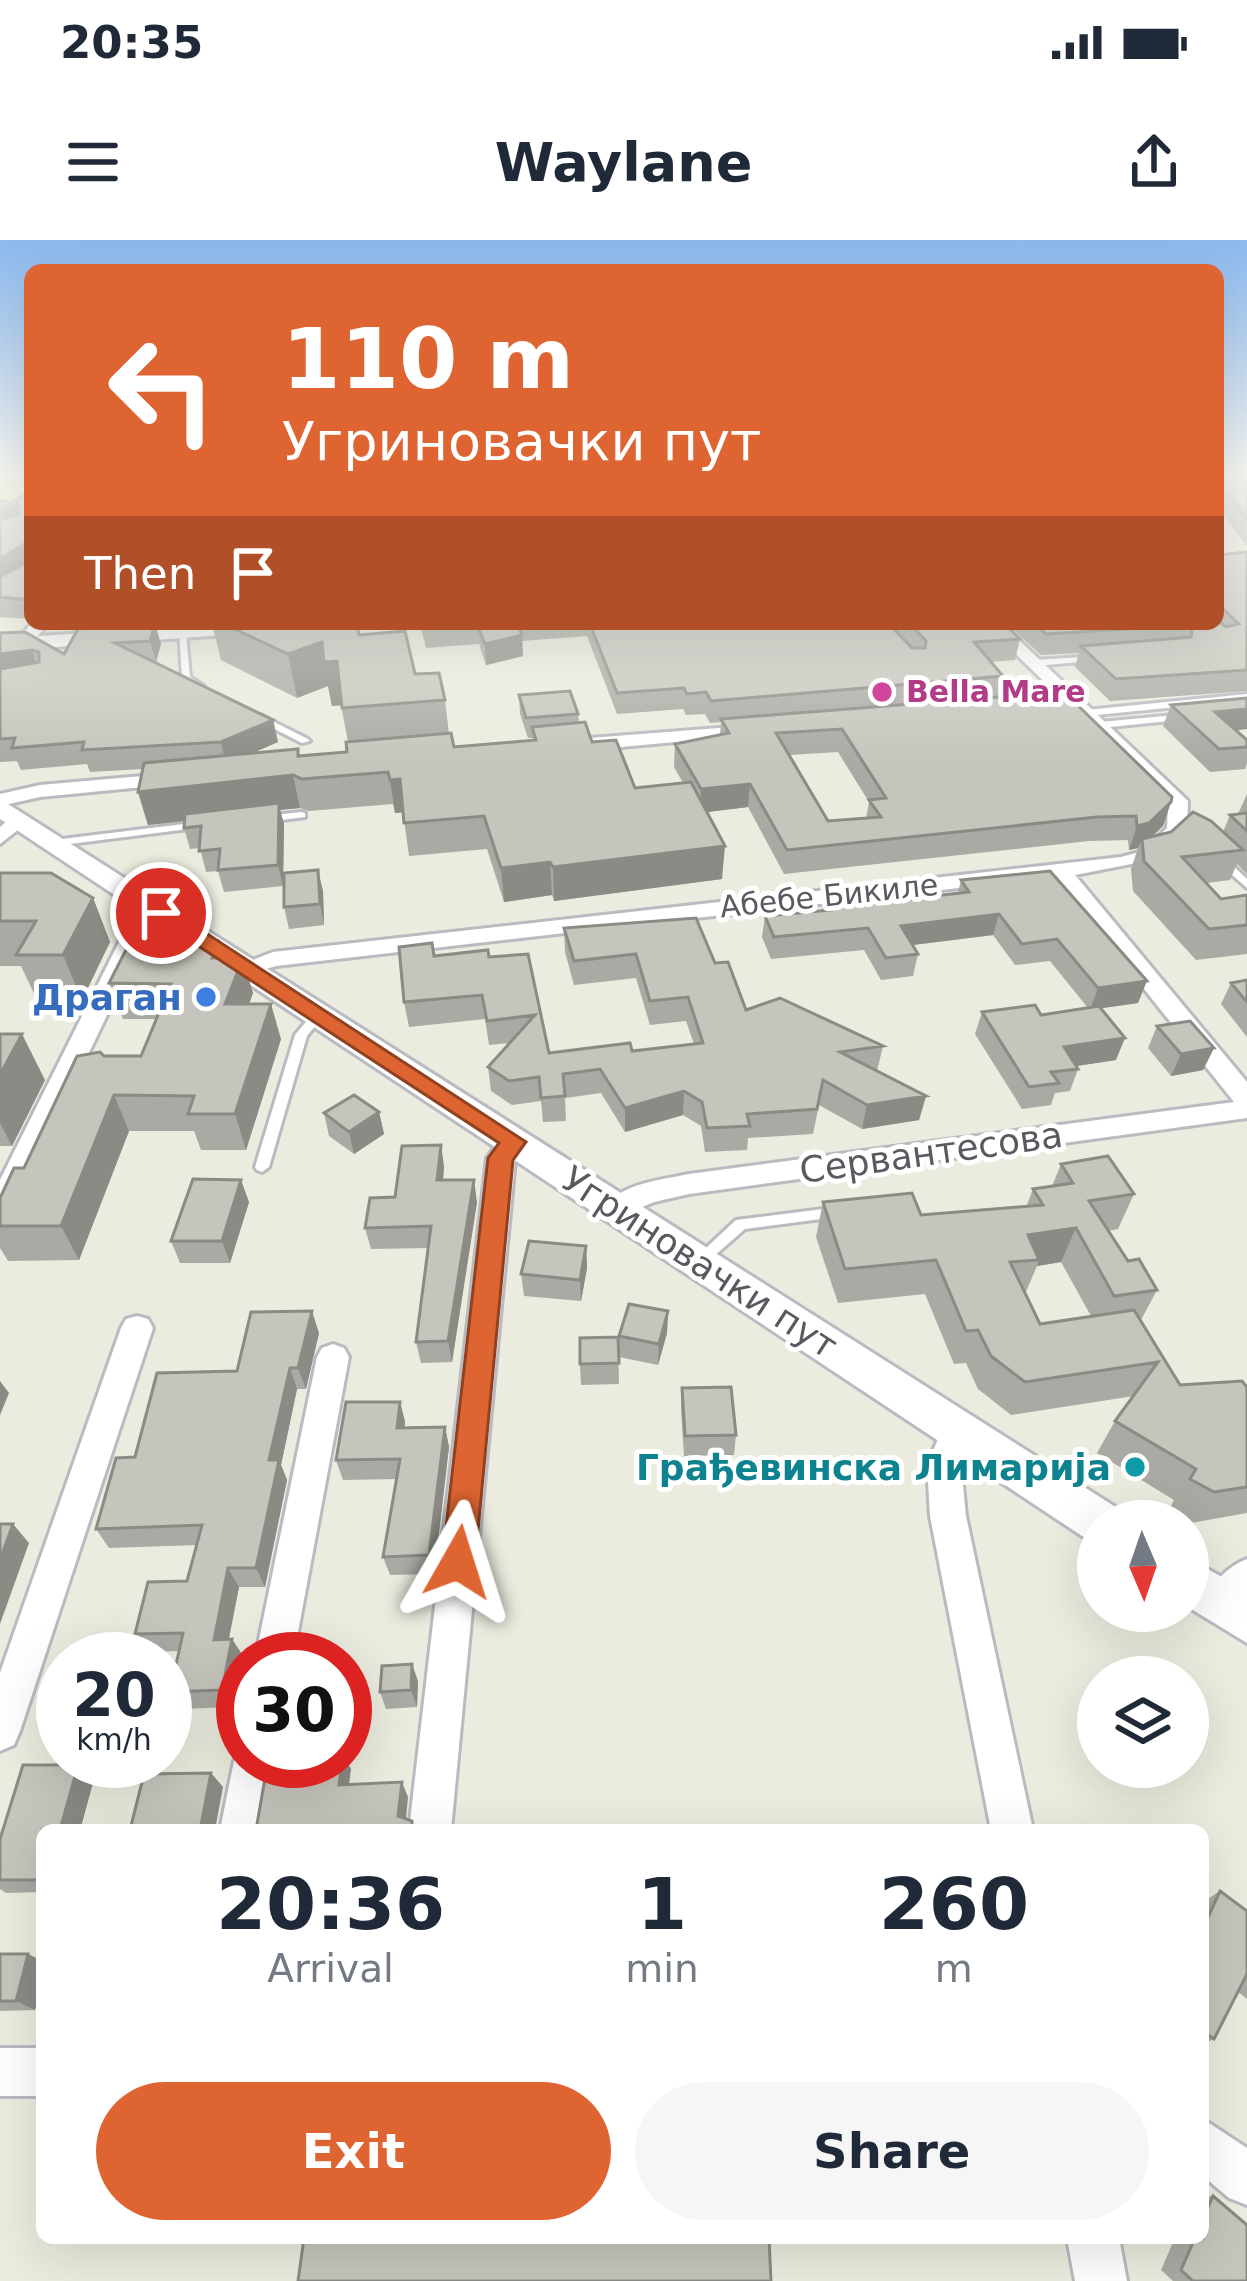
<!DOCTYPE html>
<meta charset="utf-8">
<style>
:root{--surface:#fff;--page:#f6f6f7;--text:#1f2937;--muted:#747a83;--accent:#de6532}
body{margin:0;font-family:"DejaVu Sans",sans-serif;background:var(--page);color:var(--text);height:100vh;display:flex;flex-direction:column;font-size:45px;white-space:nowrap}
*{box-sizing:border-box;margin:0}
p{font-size:39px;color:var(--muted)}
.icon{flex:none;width:66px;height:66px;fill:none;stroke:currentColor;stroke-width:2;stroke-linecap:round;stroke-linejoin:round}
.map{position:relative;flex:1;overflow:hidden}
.side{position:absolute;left:36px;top:1584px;width:1173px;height:420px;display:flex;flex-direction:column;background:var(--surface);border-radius:18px;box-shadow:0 12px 48px #0002}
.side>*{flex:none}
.guide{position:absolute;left:24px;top:24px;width:1200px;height:366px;border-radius:18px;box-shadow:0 12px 48px #0002;background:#de6532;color:#fff;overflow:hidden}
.needle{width:78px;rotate:178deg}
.tools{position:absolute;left:1077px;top:1260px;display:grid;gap:24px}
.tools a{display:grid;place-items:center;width:132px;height:132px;border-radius:50%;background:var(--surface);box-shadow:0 12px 48px #0002;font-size:60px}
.speed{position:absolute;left:36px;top:1392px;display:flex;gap:24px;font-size:60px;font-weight:700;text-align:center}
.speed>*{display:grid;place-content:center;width:156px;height:156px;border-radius:50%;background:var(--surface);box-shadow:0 12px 48px #0002;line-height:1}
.speed small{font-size:30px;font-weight:400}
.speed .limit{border:18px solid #d22;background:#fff;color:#111}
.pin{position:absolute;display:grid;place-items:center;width:102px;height:102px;color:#fff;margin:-51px;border:6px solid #fff;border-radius:50%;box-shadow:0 3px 12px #0007}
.me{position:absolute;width:132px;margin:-66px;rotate:6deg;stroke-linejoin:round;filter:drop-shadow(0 0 9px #0008)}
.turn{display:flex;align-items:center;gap:42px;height:252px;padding:0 60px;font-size:54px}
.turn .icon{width:156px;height:156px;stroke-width:2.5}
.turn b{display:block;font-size:84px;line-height:102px}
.then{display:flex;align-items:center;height:114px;padding:0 60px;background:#0003;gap:24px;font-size:45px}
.eta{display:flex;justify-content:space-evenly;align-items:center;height:204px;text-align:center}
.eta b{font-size:72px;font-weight:600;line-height:84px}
.cta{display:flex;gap:24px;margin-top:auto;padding:24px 60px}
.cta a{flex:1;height:138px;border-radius:72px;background:var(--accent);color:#fff;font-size:48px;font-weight:600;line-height:138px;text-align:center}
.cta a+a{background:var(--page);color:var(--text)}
.status{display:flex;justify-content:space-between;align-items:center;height:84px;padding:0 60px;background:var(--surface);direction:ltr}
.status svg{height:33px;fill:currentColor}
header{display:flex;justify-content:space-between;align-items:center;height:156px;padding:0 60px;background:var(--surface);font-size:54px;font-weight:600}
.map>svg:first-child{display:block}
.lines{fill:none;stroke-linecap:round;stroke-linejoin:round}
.service-casing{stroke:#babbc1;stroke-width:6}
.minor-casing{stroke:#babbc1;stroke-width:6}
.tertiary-casing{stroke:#babbc1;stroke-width:6}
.primary-casing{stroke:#e8df5b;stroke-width:6}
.service{fill:#fff;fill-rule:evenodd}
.minor{fill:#fff;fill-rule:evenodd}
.tertiary{fill:#fff;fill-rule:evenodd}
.primary{fill:#f5faa5;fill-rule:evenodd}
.wall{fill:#aaa9a3;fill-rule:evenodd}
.shaded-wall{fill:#8b8a84}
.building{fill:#c6c5bd;stroke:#8b8a84;stroke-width:3;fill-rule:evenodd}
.route{fill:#de6532;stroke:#904220;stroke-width:3}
.hotel-dot{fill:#d1479c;stroke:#fff;stroke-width:4.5}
.shop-dot{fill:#3f7fe0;stroke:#fff;stroke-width:4.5}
.culture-dot{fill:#0f9aa8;stroke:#fff;stroke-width:4.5}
.labels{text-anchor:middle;stroke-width:10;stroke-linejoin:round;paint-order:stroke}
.far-hotel-label{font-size:30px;font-weight:bold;fill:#b23c85;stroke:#fff;text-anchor:start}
.far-street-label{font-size:30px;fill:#585a60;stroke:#fff}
.shop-label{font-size:36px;font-weight:bold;fill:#366cbe;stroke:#fff;text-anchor:end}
.street-label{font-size:36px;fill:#585a60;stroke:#fff}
.culture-label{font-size:36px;font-weight:bold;fill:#0d838f;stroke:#fff;text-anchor:end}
</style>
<div class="status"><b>20:35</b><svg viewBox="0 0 49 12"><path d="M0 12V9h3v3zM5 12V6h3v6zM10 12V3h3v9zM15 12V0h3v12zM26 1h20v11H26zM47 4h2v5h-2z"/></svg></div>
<header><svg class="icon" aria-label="menu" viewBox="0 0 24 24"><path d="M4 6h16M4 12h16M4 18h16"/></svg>Waylane<svg class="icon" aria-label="share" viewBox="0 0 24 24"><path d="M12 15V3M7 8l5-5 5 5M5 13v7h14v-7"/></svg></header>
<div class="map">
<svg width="1247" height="2041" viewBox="0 0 1247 2041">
<rect width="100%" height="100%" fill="#ebebdf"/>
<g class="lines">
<g class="service-casing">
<path id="service" d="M179 390 186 392 190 437 204 446V450H198L182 438Z
M1098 416 1102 418 1101 420 1035 426 1031 423 1035 420Z
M1247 454V460L1086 476 1082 473 1086 470Z
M1186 474 1189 475V479L1100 488 1095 485 1100 482Z
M260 475 308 499 310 501 302 503 257 480 256 478Z
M301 572 305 573V577L266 582 261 579 266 576Z
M200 582 204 583V587L54 606 49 603 54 600Z
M1215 616H1223L1247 639V648L1215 620Z
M318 771 324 775 307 796 269 927 262 932 257 930 255 927 295 795 314 772Z
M839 967 846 972 844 976 745 989 706 1023 701 1025 694 1019 736 980Z"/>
</g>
<g class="minor-casing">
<path id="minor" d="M31 384H48L29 406H17L15 403Z
M985 384H1002L1188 561 1187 590 1157 619 1075 635 1247 842V878L689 954 654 962 619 977 609 974 605 967C622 943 661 940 689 934L1234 862 1055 637 276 726 245 735 233 728 273 712 1121 617 1143 611 1167 588 1168 562Z
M757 485 766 490 763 494 577 511 568 505 577 499Z
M177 533 187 539 184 543 40 557 0 566V554L40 545Z
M12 577 29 581 0 604V587Z
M162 666 173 673 145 696 14 969 0 979V940L124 692Z
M514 892 528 901 515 920 451 1590H409L487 918 504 894Z
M137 1076 148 1079 153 1088 20 1491 14 1505 0 1511V1433L121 1088 126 1079Z
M333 1104 344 1108 349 1117 293 1419H255L317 1117 322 1108Z
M958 1176 970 1180 975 1190 961 1225 966 1276 1033 1590H991L930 1276 927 1225 946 1180Z
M1247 1319V1362L1222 1380 1209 1375 1203 1362C1212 1343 1228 1326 1247 1319Z
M243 1505V1521H276L262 1590H220L234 1521Z
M0 1808H42V1856H0Z
M1203 1879 1247 1908V1965L1229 1958 1203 1936Z
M1067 1998H1119L1127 2041H1075Z"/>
</g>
<g class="tertiary-casing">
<path id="tertiary" d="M208 384H306L296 390 0 411V399Z
M0 559 1114 1266 1121 1281H1098V1302L1082 1296 0 579Z
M1188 1318 1247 1351V1403L1188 1367Z"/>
</g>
<g class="primary-casing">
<path id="primary" d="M30 241V254L0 265V252Z"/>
</g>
<use href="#service" class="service"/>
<use href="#minor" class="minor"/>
<use href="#tertiary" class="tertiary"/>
<use href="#primary" class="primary"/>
</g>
<path class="wall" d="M1218 237H1247V306L1218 269Z
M30 251V379L0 377V260L11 263Z
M1247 312V451L1110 461 1075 427 1079 413 1041 415 1007 384H1218V315Z
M95 384H146L97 388Z
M212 384H357L359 395 415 434 445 460 449 494 454 507 533 501V498H528L520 474 519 455 578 474 579 483 592 502 635 548 683 543 674 527 675 504 720 495 721 482 710 483 705 474 686 475 683 469 617 474 587 396 522 401 523 416 486 425 479 404 426 408 420 384H1005L1020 399 1015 420 990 422 1003 436 998 458 1171 562 1163 586 1152 597 1223 592 1230 575 1238 574 1247 554V634L1237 624 1230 640 1206 643 1221 659 1247 655V714L1196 720 1133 651 1131 629 1138 608 1129 610 1128 600 1089 601 784 634 748 567 707 572 722 639 554 661 552 655 504 662 487 609 409 616 403 572 395 573 393 564 309 571 300 568 280 570 284 584 283 646 224 652 218 631 206 632 200 608 190 609 184 588 185 581 148 585 138 552 142 529 90 532 87 524 21 530 17 521 0 522V393L64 414 78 389 161 404 156 422 273 480 278 502 253 513 299 515 347 512 348 502 341 465 332 466 328 446 297 458 221 420ZM838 512 869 562 866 578 828 581 789 515Z
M1171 465 1236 491 1247 500V523L1245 529 1210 532 1163 486Z
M1050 631 1138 763 1101 768 1116 820 1077 826 1078 829 1070 851 1055 853 1051 865 1022 869 975 794 982 772 1041 775 1088 768 1050 721 1015 725 993 695 913 705 918 714 913 736 881 740 864 710 771 719 762 697 765 676 822 670 824 658 874 663 958 653 961 640Z
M0 633 93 658 110 702 82 760H37L21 726H0Z
M323 651 324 685 289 689 284 667Z
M564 688 715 723 746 770 883 806 877 831 926 856 919 880 862 889 819 865 813 894 748 898 747 910 705 912 701 886 683 875 625 892 601 853 565 858 566 881 543 882 541 861 512 865 491 851 488 827 510 803 489 805 485 779 409 787 404 762 434 716 489 717 528 714 549 813 632 811 694 804 686 781 650 785 636 738 574 745 565 712Z
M223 718 253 753 249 764 281 799 246 910H201L194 891H129L79 1020 8 1021 0 1008V958L24 928 104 816H141L157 779H123L109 743Z
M1247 740V797L1221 764 1231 743Z
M1157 786 1214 808 1203 830 1171 836 1148 808Z
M0 794 45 840 12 906H0Z
M379 872 384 894 354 914 329 896 324 873Z
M441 905 444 927 443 940 477 962 452 1122 421 1123 416 1102 428 1008 371 1009 365 988Z
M1061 924 1134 954 1118 989 1108 991 1128 1021 1157 1050 1141 1080 1180 1145 1247 1147V1273L1191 1283 1169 1270 1174 1260 1097 1213 1115 1181 1134 1156 1011 1175 978 1149 966 1123 954 1124 925 1054 838 1063 816 997 823 962 921 975 1026 967 1033 949 1052 946ZM1061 1022 1091 1076 1040 1084 1025 1054 1037 1026Z
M249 962 230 1023H180L171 1001Z
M586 1006 587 1028 581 1061 524 1056 521 1034Z
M668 1071 667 1093 658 1125 619 1117V1096Z
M319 1093 306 1149H297L281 1225 287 1240 265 1347H239L229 1399H232L243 1416 233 1467 182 1469 170 1452 179 1411 148 1412 135 1394 187 1341 197 1305 109 1308 96 1289 135 1217 237 1131Z
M618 1097 619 1144 581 1145 580 1124Z
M682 1148 736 1195 734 1215 684 1216 681 1169Z
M400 1162 405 1182V1188L445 1187 449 1207 434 1334 390 1335 383 1317 397 1239 343 1240 336 1220Z
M418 1441 417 1467 386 1469 380 1452Z
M97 1521H155L152 1534 211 1533 223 1547 143 1537H111Z
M94 1539 80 1590H42V1652L6 1653 0 1649V1599Z
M1220 1651 1247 1671V1759L1237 1751 1214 1799 1203 1804V1662Z
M0 1714H28L42 1721V1744L35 1770 0 1771Z
M1213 1956 1247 2041H1173L1161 2030 1175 1998H1203V1957Z"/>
<path class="shaded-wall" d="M17 263 23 282 0 290V269Z
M24 304 30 322 0 343V319Z
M155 384 161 404 156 422 150 401Z
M522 395 523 416 486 425 485 404Z
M322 402 337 421 345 465 332 466 328 446 297 458 288 414Z
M32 410 39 431 0 436V414Z
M1247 469V489L1207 494 1215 472Z
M273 480 278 502 226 524 221 502Z
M293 535 300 568 280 570 284 584 283 646 278 625 279 570 148 585 138 552Z
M400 539 405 572 395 573 390 540Z
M750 544 748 567 700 573 701 549Z
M1171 562 1163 586 1141 607 1142 599 1138 608 1129 610 1137 586Z
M725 606 722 639 554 661 553 627Z
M550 622 552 655 504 662 501 628Z
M318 630 323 651 324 685 320 664Z
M93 658 110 702 82 760 63 715Z
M999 674 993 695 896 707 901 686Z
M218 701 229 736 212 718Z
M243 718 253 753 236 799 225 764Z
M1147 741 1138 763 1090 770 1098 748Z
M271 764 281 799 246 910 235 874Z
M22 794 45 840 12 906 0 883V835Z
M1125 798 1116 820 1056 829 1064 807Z
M1214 808 1203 830 1171 836 1181 814Z
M684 851 683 875 625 892V868Z
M114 855 129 891 79 1020 61 986Z
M926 856 919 880 862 889 867 865Z
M379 872 384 894 354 914 349 892Z
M441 905 444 927 441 962 437 940Z
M241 940 249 962 230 1023 222 1001Z
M474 940 477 962 452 1122 448 1101Z
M1076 988 1061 1022 1037 1026 1039 1020 1028 995Z
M586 1006 587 1028 581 1061 580 1040Z
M312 1071 319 1093 306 1149 298 1128Z
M668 1071 667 1093 658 1125 659 1104Z
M290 1128 297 1149 281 1225 287 1240 265 1347 256 1328 269 1220Z
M0 1141 9 1153 0 1175Z
M400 1162 405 1182 402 1208 397 1188Z
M445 1187 449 1207 434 1334 429 1315Z
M13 1284 29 1303 0 1384V1320Z
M228 1328 239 1347 225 1417 214 1400Z
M232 1399 243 1416 233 1467 222 1450Z
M412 1424 418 1441 417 1467 411 1450Z
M345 1518 351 1529 347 1559 339 1545 342 1521H345Z
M138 1521H155L151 1537 137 1522Z
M78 1525 94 1539 80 1590H60Z
M211 1533 223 1547 215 1590H200Z
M402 1542 408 1557 405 1589 398 1576Z
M28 1714 42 1721V1744L35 1770 16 1761Z"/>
<path class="building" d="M1218 237H1247V279L1218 243Z
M30 251V360L0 357V337L26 323 24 304 0 319V280L19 275 17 263 0 269V260L11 263Z
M1247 312V430L1116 439 1081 406 1191 397 1193 385 1046 394 1035 384H1218V381L1226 387 1239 384 1218 364V315Z
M155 384 150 401 115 403 273 480 221 502 82 510 84 502 12 508 15 498 0 499V429L39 422V412L32 410 0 414V393L25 392 64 414 78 389Z
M224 384H357L359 395 405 391 415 434 439 433 445 460 342 468 337 421 324 422 322 402 288 414Z
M423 384H466L424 387Z
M477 384H517L522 395 485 404Z
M590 384H889L912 408H925L926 401 910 384H1005L1020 399 974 402 1003 436 711 461 706 452 687 454 684 448 617 453Z
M570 451 578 474 526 478 519 455Z
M1064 452 1172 557 1171 562 1149 583 1137 586 1136 576 1097 577 787 610 750 544 701 549 675 504 729 493 721 479ZM842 489 886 558 869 560 881 577 828 581 776 493Z
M1247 458V469L1215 472 1247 500V507L1219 509 1171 465Z
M585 482 592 502 616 500 635 548 691 542 725 606 553 627 550 622 501 628 484 576 404 583 400 539 390 540 388 532 302 539 293 535 138 552 144 523 298 509V516L347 512 346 502 451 493 454 507 536 500 532 487Z
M279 563 278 625 218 630 220 609 199 611 201 586 184 588 185 574Z
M1193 572 1211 581 1243 610 1182 617 1221 659 1247 655V685L1209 689 1144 621 1142 599 1171 592Z
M1247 573V591L1230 575Z
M318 630 320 664 284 667V633Z
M1050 631 1147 741 1098 748 1057 699 1022 704 999 674 901 686 918 714 886 718 868 688 774 697 765 676 831 670 824 658 868 653 874 663 969 652 961 640Z
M0 633H51L93 658 63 715H16L36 681H0Z
M696 678 715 723 728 722 746 770 780 758 883 806 840 812 926 856 867 865 823 840 817 869 747 874 750 886 707 888 702 862 684 851 625 868 600 829 563 834 565 856 541 858 539 837 509 841 488 827 535 775 487 781 482 755 404 762 399 707 432 703 434 716 488 710 489 717 528 714 549 813 630 803 632 811 703 803 688 757 650 761 636 714 574 721 564 688Z
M131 700 218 701 212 718H243L225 764H271L235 874H188L194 856 114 855 61 986H0V958L14 928H24L77 816 100 812 104 816H141L171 744 109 743Z
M1247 740V762L1231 743Z
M1035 765 1041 775 1099 766 1125 798 1064 807 1078 829 1051 832 1059 843 1029 847 982 772Z
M1190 781 1214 808 1181 814 1157 786Z
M0 794H22L0 835Z
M354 855 379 872 349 892 324 873Z
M441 905 437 940H474L448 1101 416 1102 431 986 365 988 370 958 395 957 402 906Z
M1108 916 1134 954 1089 961 1128 1021 1139 1019 1157 1050 1114 1056 1076 988 1028 995 1039 1020 1010 1022 1040 1084 1134 1070 1180 1145 1242 1141 1247 1147V1247L1214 1252 1190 1239 1196 1229 1115 1181 1158 1122 1025 1142 991 1116 978 1090 966 1091 936 1020 845 1029 823 962 912 953 921 975 1043 965 1033 949 1073 943 1061 924Z
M193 939 241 940 222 1001H171Z
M529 1001 586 1006 580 1040 521 1034Z
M629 1064 668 1071 659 1104 619 1096Z
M312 1071 298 1128H290L269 1220H279L256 1328H228L214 1400 232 1399 222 1450 170 1452 183 1393 135 1394 148 1342 187 1341 202 1285 96 1289 116 1218 135 1217 157 1133 237 1131 251 1072Z
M618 1097 619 1123 580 1124V1098Z
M731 1147 736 1195 685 1196 682 1148Z
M346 1162H400L397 1188 445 1187 429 1315 383 1317 400 1219 336 1220Z
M0 1284H13L0 1320Z
M412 1424 411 1450 380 1452 382 1426Z
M268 1521H342L339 1545 402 1542 398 1576 412 1581V1590H256Z
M23 1525H78L60 1590H42V1640H0V1599Z
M211 1533 200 1590H130L144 1534Z
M1220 1651 1247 1671V1734L1214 1799 1203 1791V1688Z
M0 1714H28L16 1761H0Z
M1213 1956 1247 1985V2041H1193L1181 2030 1195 1998H1203V1979Z
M304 1998H769L771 2041H298Z"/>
<linearGradient id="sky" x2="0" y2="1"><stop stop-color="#8bb9ef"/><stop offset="0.45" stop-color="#f6f6f1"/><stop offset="1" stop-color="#f6f6f1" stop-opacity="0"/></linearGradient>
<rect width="1247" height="522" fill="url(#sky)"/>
<path class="route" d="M154 669H169L526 902 513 920 475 1322 470 1332 458 1337 447 1332 442 1322 488 918 499 903 154 677Z"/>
<circle class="hotel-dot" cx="882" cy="452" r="12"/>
<circle class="shop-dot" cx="206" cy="757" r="12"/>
<circle class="culture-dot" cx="1135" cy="1227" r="12"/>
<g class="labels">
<g class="far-hotel-label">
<text x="906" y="462">Bella Mare</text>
</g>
<g class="far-street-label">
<text transform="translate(829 656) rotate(-6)" y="10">Абебе Бикиле</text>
</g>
<g class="shop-label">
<text x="182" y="770">Драган</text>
</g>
<g class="street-label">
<text transform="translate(931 912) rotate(-8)" y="13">Сервантесова</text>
<text transform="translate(700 1022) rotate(33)" y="13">Угриновачки пут</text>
</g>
<g class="culture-label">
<text x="1111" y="1240">Грађевинска Лимарија</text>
</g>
</g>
</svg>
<div class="tools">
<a><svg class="needle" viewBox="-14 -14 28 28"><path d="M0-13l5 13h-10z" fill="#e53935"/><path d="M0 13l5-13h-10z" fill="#747a83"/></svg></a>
<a><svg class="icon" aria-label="layers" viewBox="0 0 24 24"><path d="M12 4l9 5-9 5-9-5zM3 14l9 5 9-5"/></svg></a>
</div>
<div class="speed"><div>20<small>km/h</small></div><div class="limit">30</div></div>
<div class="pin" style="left:161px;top:673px;background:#d93025"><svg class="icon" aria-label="arrive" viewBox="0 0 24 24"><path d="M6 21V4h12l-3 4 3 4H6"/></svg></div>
<svg class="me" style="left:458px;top:1322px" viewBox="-20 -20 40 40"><path d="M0-17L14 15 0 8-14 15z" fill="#de6532" stroke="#fff" stroke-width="4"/></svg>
<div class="guide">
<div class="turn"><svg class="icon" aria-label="left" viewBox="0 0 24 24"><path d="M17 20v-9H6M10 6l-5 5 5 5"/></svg><div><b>110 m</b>Угриновачки пут</div></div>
<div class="then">Then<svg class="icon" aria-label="arrive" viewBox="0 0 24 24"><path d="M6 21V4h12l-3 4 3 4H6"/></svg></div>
</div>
<section class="side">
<div class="eta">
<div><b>20:36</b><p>Arrival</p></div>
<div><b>1</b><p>min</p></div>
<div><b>260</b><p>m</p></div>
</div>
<div class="cta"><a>Exit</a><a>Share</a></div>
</section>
</div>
